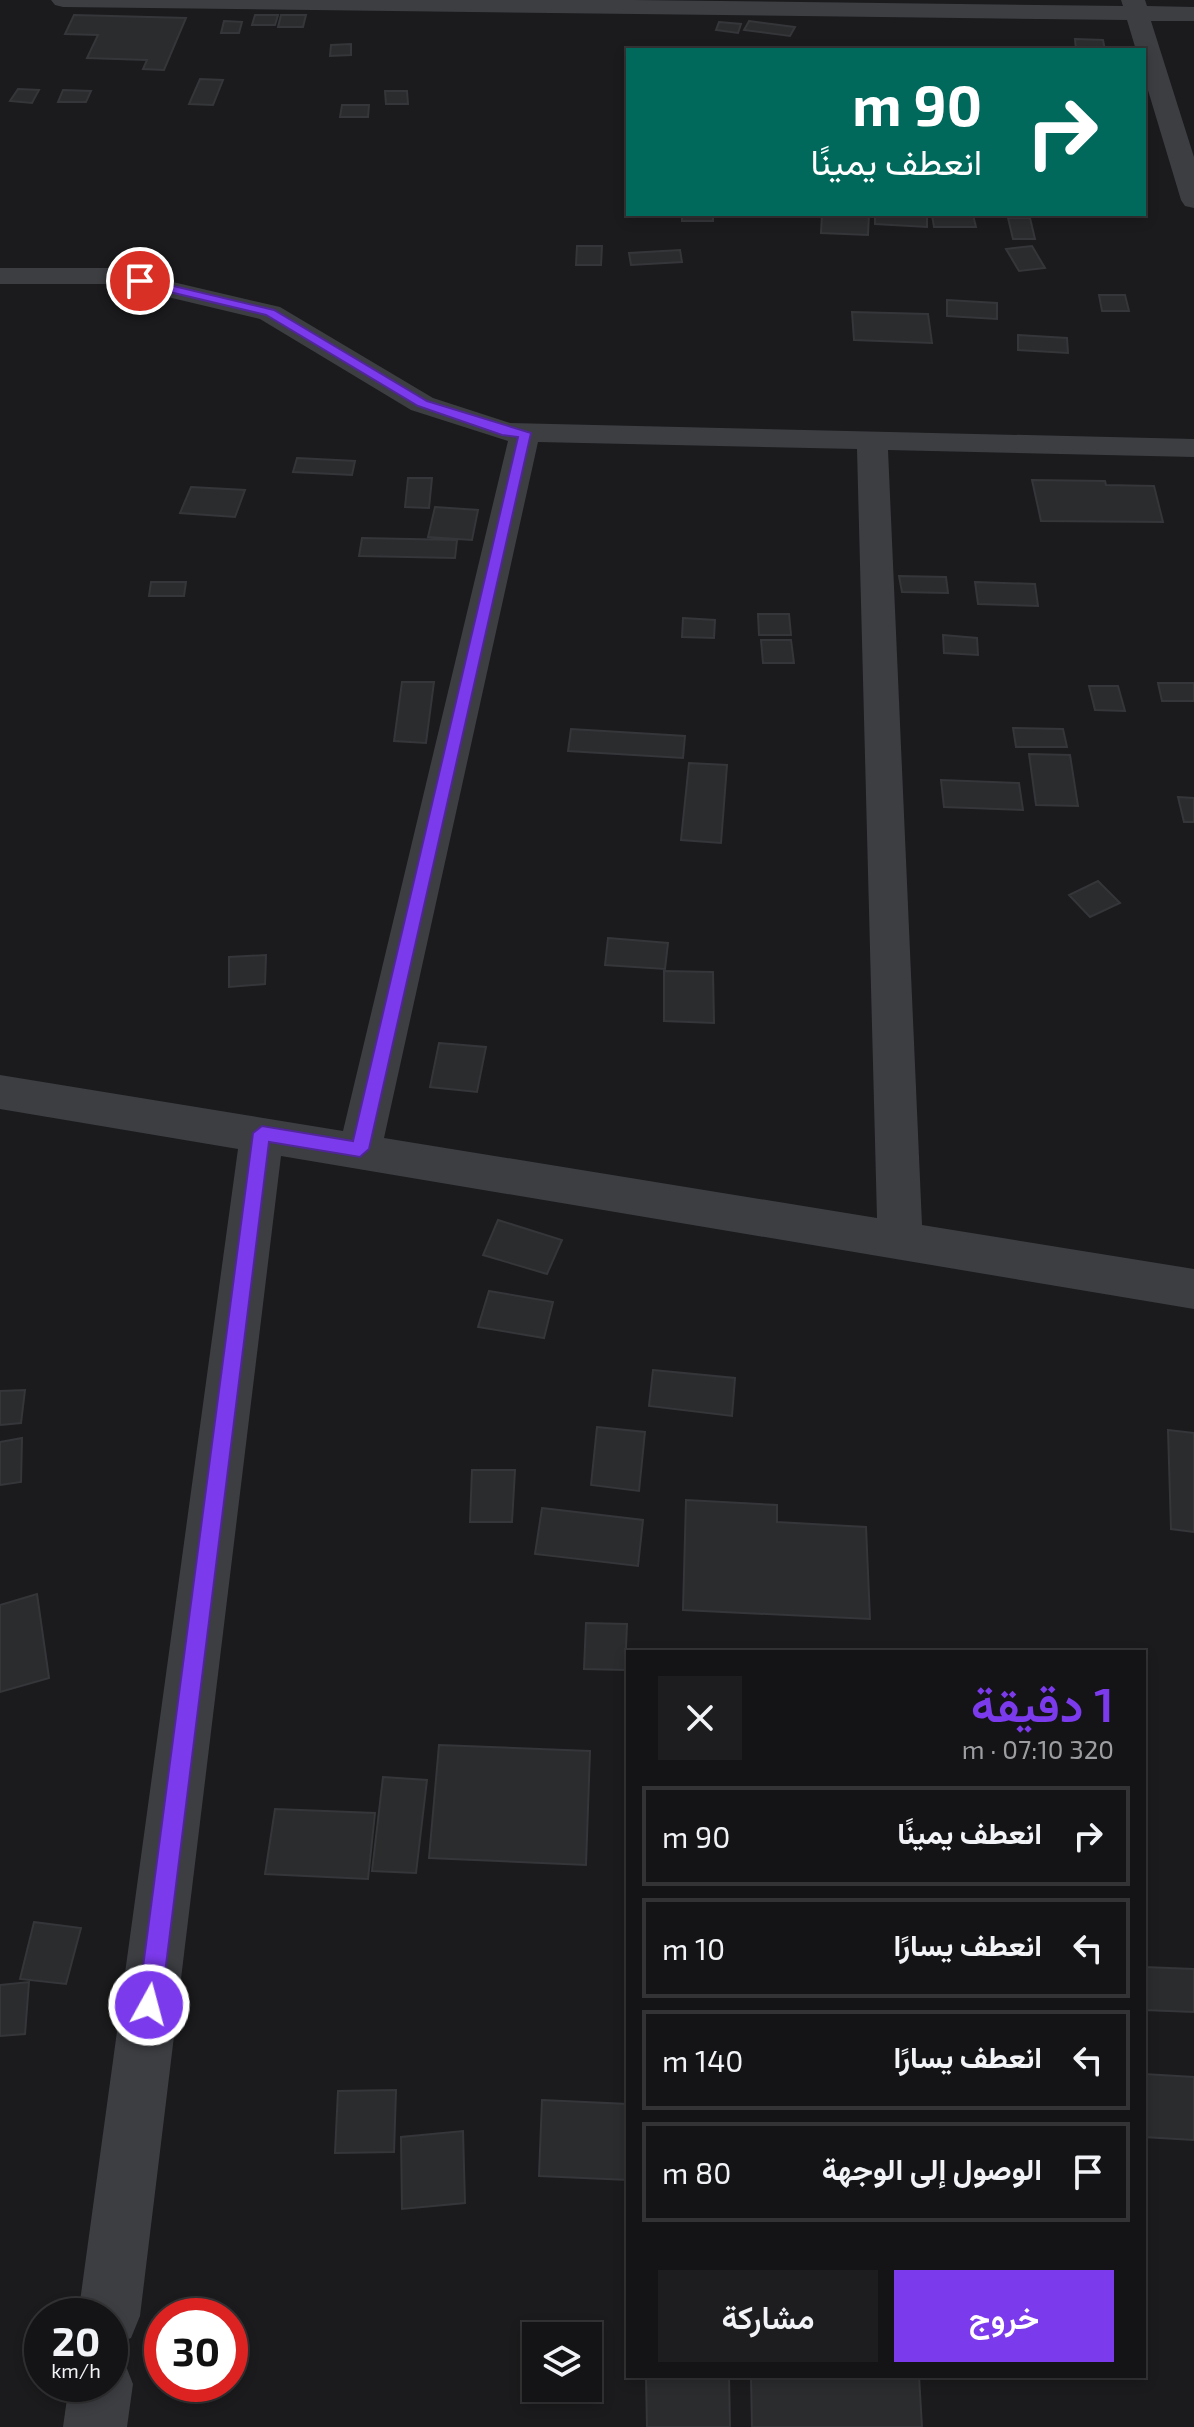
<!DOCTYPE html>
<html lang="ar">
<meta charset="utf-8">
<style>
:root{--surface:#141416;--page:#1d1d1f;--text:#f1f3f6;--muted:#9d9ea1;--line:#333335;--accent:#7c3aed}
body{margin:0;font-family:"Exo 2",Vazirmatn,sans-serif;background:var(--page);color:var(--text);direction:rtl;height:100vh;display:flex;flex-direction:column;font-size:30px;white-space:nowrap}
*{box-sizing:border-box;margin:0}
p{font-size:26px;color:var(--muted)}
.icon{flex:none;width:44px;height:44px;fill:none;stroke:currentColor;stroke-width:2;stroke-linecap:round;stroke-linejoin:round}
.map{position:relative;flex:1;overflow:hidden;direction:ltr}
.sheet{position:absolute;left:626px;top:1650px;width:520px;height:728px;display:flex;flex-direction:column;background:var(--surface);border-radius:0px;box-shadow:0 4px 12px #0003,0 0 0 2px var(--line);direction:rtl}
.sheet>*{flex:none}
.top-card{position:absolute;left:626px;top:48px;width:520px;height:168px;border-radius:0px;box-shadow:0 4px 12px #0003,0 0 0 2px var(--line);direction:rtl;background:#00695c;color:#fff;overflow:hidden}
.buttons{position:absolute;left:522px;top:2322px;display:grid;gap:16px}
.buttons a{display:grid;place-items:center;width:80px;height:80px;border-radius:0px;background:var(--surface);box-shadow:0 4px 12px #0003,0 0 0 2px var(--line);font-size:40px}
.speed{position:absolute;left:24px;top:2298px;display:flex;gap:16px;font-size:40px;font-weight:700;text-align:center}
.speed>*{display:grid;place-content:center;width:104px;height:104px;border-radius:50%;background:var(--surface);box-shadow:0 4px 12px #0003,0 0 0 2px var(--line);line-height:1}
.speed small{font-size:20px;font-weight:400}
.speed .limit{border:12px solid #d22;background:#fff;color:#111}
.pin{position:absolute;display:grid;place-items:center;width:68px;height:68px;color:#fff;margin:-34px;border:4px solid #fff;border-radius:50%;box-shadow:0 2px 8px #0007}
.me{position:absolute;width:88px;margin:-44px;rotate:7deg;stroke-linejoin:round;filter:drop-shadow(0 0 6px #0008)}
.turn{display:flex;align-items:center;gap:28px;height:168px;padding:0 32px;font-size:36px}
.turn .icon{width:104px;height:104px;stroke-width:2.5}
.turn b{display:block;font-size:56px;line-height:68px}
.round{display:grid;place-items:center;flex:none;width:84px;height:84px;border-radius:0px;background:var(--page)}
.headline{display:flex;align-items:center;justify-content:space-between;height:136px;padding:0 32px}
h1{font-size:48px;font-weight:600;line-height:60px;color:var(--accent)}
.button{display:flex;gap:16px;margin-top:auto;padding:16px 32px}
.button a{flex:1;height:92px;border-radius:0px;background:var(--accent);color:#fff;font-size:32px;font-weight:600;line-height:92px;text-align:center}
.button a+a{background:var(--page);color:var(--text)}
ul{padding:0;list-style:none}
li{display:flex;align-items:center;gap:24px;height:100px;margin:0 16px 12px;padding:0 16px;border:4px solid var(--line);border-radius:0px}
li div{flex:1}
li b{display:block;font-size:30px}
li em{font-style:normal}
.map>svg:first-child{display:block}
.building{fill:#2b2c2e;stroke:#353639;stroke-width:2}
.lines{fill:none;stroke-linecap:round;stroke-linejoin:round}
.minor{fill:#3c3e42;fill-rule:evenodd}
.route{fill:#7c3aed;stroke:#51269a;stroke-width:2}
</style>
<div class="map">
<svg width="1194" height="2427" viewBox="0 0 1194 2427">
<rect width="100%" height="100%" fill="#1b1b1d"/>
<path class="building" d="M74 15 186 18 164 70 143 69 147 60 87 58 98 35 65 34Z
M255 15H278L275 25H252Z
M281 15H306L303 27H278Z
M224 21 242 22 239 33H221Z
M749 21 795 27 790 36 744 30Z
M719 22 741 24 738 33 716 30Z
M1075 39 1103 40 1105 50H1076Z
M351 44V55L330 56 331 45Z
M200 79 223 80 213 105 189 104Z
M18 89 39 90 32 103 10 101Z
M63 90 91 91 86 102H58Z
M385 91H407L408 104H386Z
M342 105H369L368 117H340Z
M682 214H713V221H682Z
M822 214H869L868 235 821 233Z
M875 214 927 215V227L875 224Z
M932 215H973L976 227H934Z
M1008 218H1030L1035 239H1013Z
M577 246H602L601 265H576Z
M1032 246 1045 268 1019 271 1006 249Z
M680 250 682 262 631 265 629 253Z
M1099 295H1125L1129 311H1102Z
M947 300 997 303V319L947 316Z
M852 312 928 314 932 343 854 340Z
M1018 335 1067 338 1068 353 1018 350Z
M297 458 355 461 352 475 293 472Z
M408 478H432L429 508 405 507Z
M1032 480 1105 481 1106 485 1154 486 1163 522 1041 521Z
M191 487 245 490 235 517 180 513Z
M435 507 478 510 472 540 428 537Z
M362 538 457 540 455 558 359 556Z
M899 576 946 577 948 593 902 592Z
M151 582H186L184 596H149Z
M975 582 1035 584 1038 606 978 604Z
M758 614H789L791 635H759Z
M683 618 715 620 714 638 682 637Z
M943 635 977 638 978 655 944 653Z
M761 640H791L794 663H763Z
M402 682H434L426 743 394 741Z
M1158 683H1194V701H1162Z
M1089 686H1118L1125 711 1095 710Z
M1013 728 1063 729 1067 747H1016Z
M571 729 685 736 683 758 568 751Z
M1029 754 1070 755 1078 806 1036 805Z
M689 763 727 765 721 843 681 840Z
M941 780 1019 783 1023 810 944 807Z
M1178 797 1194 798V822H1184Z
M1098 881 1120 903 1090 917 1069 895Z
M608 938 668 943 665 969 605 965Z
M266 955 265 984 229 987V957Z
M664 971 713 972 714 1023 664 1021Z
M439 1043 486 1047 477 1092 430 1087Z
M498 1220 562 1240 547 1274 483 1255Z
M489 1291 553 1302 544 1338 478 1327Z
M653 1370 735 1378 732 1416 649 1406Z
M25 1390 21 1423 0 1425V1391Z
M597 1427 645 1432 639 1491 591 1485Z
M1168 1430 1194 1433V1532L1171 1529Z
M22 1438 21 1482 0 1485V1442Z
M472 1470H515L512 1522H470Z
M686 1500 777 1505V1522L866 1527 870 1619 683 1610Z
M542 1508 643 1520 638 1566 535 1554Z
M37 1594 49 1678 0 1692V1605Z
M586 1623 627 1624 625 1670 584 1669Z
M439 1745 590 1751 586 1865 429 1858Z
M383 1777 427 1780 416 1873 372 1871Z
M275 1809 375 1813 368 1879 265 1874Z
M34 1922 81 1928 66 1984 20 1979Z
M1144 1967 1194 1969V2012L1144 2010Z
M29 1982 25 2034 0 2036V1985Z
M1144 2074 1194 2077V2140L1144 2137Z
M396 2090 394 2152 335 2153 338 2091Z
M542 2100 628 2104V2180L539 2176Z
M463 2131 465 2203 402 2209 401 2137Z
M646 2376H729L730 2427H647Z
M751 2376H919L922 2427H752Z"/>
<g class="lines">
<path class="minor" d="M51 0H634L1123 6 1121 0H1145L1147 6 1194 7V21H1151L1194 157V208L1185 206 1181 200 1144 77V50H1136L1127 20 63 7 55 5Z
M0 268H113L280 307 433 398 510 423 1194 439V457L888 450 922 1225 1194 1269V1309L281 1156 140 2316 131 2338 110 2347V2316H78L238 1149 0 1109V1075L343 1131 508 441 411 410 260 319 113 284H0ZM538 442 857 449 877 1218 384 1138Z
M110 2356 124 2361 133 2384 127 2427H63L69 2384H110Z"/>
</g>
<path class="route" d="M140 278 274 310 427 401 531 433 369 1149 360 1157 269 1142 161 2005 158 2013 149 2017 141 2013 138 2005 253 1133 262 1126 353 1141 518 437 502 435 418 406 266 315 136 284 134 281Z"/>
</svg>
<div class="buttons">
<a><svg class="icon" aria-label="layers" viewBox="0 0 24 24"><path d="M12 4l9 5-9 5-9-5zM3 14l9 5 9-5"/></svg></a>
</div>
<div class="speed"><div>20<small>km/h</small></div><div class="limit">30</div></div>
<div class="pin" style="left:140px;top:281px;background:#d93025"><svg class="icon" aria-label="arrive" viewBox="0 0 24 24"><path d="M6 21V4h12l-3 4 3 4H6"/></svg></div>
<svg class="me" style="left:149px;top:2005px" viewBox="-20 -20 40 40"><circle r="17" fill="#7c3aed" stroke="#fff" stroke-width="3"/><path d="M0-11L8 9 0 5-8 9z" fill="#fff"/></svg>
<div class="top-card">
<div class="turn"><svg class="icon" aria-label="right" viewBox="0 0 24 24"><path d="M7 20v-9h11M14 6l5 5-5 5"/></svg><div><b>90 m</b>انعطف يمينًا</div></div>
</div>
<section class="sheet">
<div class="headline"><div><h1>1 دقيقة</h1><p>320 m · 07:10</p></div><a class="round"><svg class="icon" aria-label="close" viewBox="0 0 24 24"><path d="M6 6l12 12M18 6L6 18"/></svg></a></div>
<ul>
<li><svg class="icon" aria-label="right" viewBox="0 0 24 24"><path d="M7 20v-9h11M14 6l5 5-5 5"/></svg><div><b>انعطف يمينًا</b></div><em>90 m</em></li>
<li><svg class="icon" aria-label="left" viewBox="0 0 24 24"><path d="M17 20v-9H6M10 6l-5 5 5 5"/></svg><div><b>انعطف يسارًا</b></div><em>10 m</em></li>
<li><svg class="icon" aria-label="left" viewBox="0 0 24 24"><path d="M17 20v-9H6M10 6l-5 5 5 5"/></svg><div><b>انعطف يسارًا</b></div><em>140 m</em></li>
<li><svg class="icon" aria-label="arrive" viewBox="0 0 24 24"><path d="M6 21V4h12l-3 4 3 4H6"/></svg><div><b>الوصول إلى الوجهة</b></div><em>80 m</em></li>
</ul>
<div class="button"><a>خروج</a><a>مشاركة</a></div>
</section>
</div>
